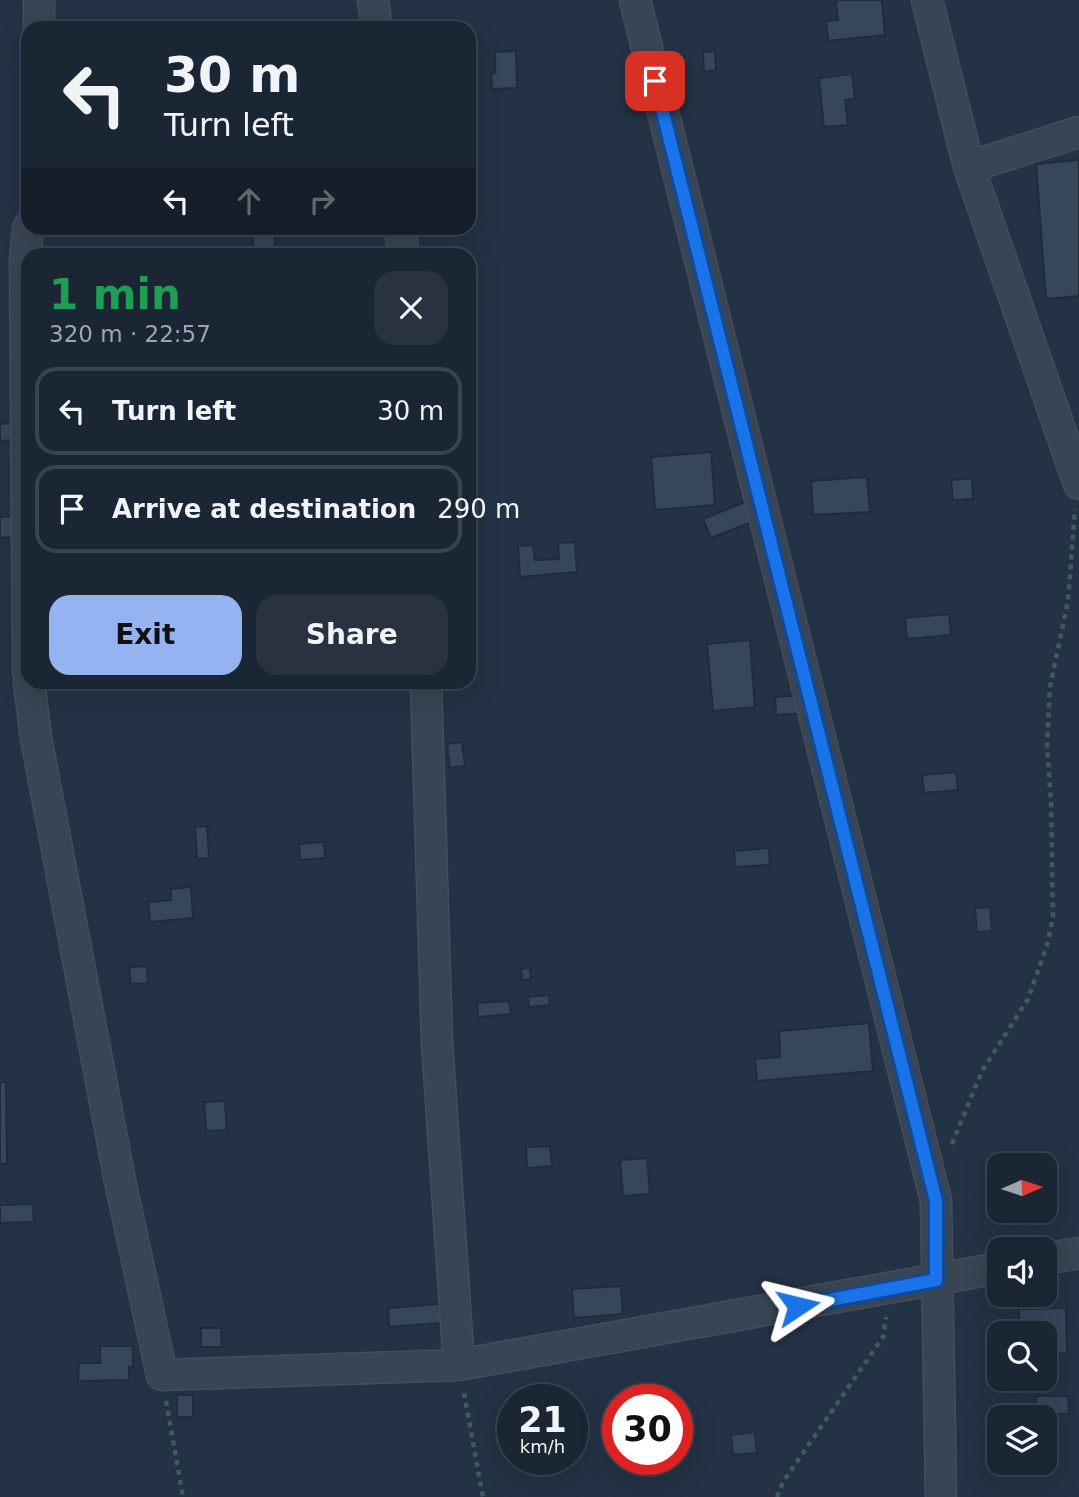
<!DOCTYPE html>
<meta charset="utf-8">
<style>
:root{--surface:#1b2634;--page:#283240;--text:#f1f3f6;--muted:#a0a5ac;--line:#39434f;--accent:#95b2f1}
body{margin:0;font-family:"DejaVu Sans",sans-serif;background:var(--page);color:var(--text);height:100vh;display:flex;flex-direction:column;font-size:26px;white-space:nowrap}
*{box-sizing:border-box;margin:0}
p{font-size:23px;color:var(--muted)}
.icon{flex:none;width:38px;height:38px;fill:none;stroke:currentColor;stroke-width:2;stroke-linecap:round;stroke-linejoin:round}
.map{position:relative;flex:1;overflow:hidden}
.sheet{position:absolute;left:21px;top:248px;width:455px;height:441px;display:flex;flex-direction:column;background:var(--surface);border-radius:21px;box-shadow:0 7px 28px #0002,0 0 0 2px var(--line)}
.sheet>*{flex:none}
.guide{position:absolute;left:21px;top:21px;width:455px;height:214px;border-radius:21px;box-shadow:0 7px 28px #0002,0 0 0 2px var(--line);background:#1b2634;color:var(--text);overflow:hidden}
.needle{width:46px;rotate:87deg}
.controls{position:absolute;left:987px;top:1153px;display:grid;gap:14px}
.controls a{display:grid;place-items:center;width:70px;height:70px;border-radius:14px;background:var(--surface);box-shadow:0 7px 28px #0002,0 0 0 2px var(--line);font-size:35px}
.speed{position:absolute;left:497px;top:1384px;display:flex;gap:14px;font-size:35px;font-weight:700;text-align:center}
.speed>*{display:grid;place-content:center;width:91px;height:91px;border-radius:50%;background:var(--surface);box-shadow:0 7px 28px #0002,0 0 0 2px var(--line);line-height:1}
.speed small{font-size:18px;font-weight:400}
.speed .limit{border:10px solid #d22;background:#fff;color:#111}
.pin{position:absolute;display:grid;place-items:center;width:60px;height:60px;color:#fff;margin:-30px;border-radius:14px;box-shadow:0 4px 10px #0006}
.me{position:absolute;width:77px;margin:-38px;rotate:80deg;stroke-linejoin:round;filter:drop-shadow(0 0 5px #0008)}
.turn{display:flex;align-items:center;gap:24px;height:147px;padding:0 28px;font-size:32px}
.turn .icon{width:91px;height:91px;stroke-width:2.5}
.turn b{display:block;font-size:49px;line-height:60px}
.lanes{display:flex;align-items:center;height:66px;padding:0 28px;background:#0003;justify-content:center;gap:35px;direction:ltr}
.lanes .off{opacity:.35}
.round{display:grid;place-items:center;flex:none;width:74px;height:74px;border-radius:21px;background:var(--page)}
.overview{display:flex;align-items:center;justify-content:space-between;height:119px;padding:0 28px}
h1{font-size:42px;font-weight:700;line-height:52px;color:#1e9e55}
.action{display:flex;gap:14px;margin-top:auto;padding:14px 28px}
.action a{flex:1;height:80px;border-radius:21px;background:var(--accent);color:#111;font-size:28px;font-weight:700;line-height:80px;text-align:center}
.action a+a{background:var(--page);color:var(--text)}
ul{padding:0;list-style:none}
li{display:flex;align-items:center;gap:21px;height:88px;margin:0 14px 10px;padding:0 14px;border:4px solid var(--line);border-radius:21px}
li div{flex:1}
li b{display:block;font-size:26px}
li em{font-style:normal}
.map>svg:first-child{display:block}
.building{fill:#36465b;stroke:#202b3c;stroke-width:2}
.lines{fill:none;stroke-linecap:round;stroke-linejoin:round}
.minor-casing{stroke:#434d5e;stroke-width:33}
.path{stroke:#405b5d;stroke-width:4.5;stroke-dasharray:5 5;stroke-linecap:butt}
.minor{stroke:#394454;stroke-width:30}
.route-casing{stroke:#114b97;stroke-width:18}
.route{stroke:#1a73e8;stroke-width:12}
</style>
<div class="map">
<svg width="1079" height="1497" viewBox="0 0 1079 1497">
<rect width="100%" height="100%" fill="#243245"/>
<path class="building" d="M836 0H882L885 35 828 41 826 21 838 20Z
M516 51 517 88 492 89 491 74 495 73V52Z
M715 51 716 70 704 72 703 52Z
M852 74 855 99 845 100 848 125 824 127 819 78Z
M1079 160V296L1046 299 1036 164Z
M274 229 276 256H254L252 231Z
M12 423 13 440 0 441V424Z
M711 452 715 505 655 510 651 457Z
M867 477 870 512 813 515 811 481Z
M972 478 973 499 953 500 951 480Z
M745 502 752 522 711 538 703 519Z
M19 516 21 536 0 538V517Z
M575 542 577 572 520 577 518 546 533 545 535 560 559 559 558 543Z
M949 614 951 635 907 639 905 618Z
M750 640 755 707 713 711 707 644Z
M805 695 807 713 776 715 775 697Z
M462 742 465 766 450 768 447 744Z
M956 772 958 790 924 793 922 775Z
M207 826 209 858 197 859 195 827Z
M324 842 325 858 300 860 299 844Z
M769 848 770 865 735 867 734 851Z
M191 887 193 918 150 922 148 902 171 900V889Z
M990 907 992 931 977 932 975 908Z
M147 966 148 983 131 984 129 967Z
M530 968 531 979 522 980 521 969Z
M549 995 550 1005 529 1007 528 997Z
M509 1001 511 1014 478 1017 477 1003Z
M869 1023 873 1071 757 1081 755 1059 780 1057 779 1031Z
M0 1082H6L7 1164H0Z
M225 1101 227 1130 206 1131 204 1102Z
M550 1146 552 1166 527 1168 526 1147Z
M647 1158 650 1194 623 1196 620 1160Z
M33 1204 34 1222 0 1223V1205Z
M621 1286 623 1314 574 1318 572 1289Z
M439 1304 441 1323 389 1327 388 1308Z
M1066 1308 1067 1353 1045 1354V1334H1019V1309Z
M201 1328H221L222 1347H201Z
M100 1346H133V1367H129V1380L78 1381 79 1363H100Z
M177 1395H193V1417H177Z
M1036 1396H1068L1069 1414H1036Z
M755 1432 757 1453 733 1455 731 1435Z"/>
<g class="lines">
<g class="minor-casing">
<path id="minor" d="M373 0 377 28
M635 0 936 1201 941 1497
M927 0 969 167 1079 132
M39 28V0
M969 167 1079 484
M400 228 404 256
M28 671 25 260 28 228
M29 682 36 738 120 1181 162 1375 459 1365 999 1268
M426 682 437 1043 459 1365
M1045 1259 1079 1253"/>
</g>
<path class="path" d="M952 1144 982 1071 1028 999 1047 945 1053 917 1051 802 1047 744 1050 687 1068 601 1075 509
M464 1393 483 1497
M166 1401 183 1497
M777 1497 783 1482 883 1337 886 1317"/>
<use href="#minor" class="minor"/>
</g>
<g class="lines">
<g class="route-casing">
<path id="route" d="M655 81 936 1201V1280L798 1306"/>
</g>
<use href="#route" class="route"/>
</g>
</svg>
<div class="controls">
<a><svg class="needle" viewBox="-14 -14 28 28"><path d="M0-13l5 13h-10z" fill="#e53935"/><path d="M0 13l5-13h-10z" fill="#a0a5ac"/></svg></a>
<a><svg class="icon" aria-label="sound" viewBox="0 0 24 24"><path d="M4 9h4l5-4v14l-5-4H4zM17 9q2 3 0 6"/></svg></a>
<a><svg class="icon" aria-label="search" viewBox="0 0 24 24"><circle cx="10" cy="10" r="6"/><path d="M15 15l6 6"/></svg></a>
<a><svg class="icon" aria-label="layers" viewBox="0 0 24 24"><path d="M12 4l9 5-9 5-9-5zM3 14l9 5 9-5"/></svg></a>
</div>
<div class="speed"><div>21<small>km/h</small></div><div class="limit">30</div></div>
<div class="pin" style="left:655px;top:81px;background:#d93025"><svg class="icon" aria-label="arrive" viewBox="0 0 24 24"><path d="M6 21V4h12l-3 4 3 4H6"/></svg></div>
<svg class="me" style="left:798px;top:1306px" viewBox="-20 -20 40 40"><path d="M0-17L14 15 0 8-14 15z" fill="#1a73e8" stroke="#fff" stroke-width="4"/></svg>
<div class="guide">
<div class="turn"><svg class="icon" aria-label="left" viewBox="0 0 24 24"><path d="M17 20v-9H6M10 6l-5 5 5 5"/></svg><div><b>30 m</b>Turn left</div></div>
<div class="lanes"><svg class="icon" aria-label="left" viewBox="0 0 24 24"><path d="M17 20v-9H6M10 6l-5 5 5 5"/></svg><svg class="icon off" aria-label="ahead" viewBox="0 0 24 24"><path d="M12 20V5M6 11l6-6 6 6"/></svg><svg class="icon off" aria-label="right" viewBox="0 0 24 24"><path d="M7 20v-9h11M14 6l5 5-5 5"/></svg></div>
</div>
<section class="sheet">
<div class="overview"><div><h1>1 min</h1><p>320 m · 22:57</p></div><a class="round"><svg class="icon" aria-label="close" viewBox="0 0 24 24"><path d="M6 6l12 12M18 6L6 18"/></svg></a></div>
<ul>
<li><svg class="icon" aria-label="left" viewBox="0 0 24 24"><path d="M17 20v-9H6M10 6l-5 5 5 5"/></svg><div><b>Turn left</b></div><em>30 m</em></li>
<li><svg class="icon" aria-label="arrive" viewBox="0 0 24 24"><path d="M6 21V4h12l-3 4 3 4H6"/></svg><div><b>Arrive at destination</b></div><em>290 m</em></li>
</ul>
<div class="action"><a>Exit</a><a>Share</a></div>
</section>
</div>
